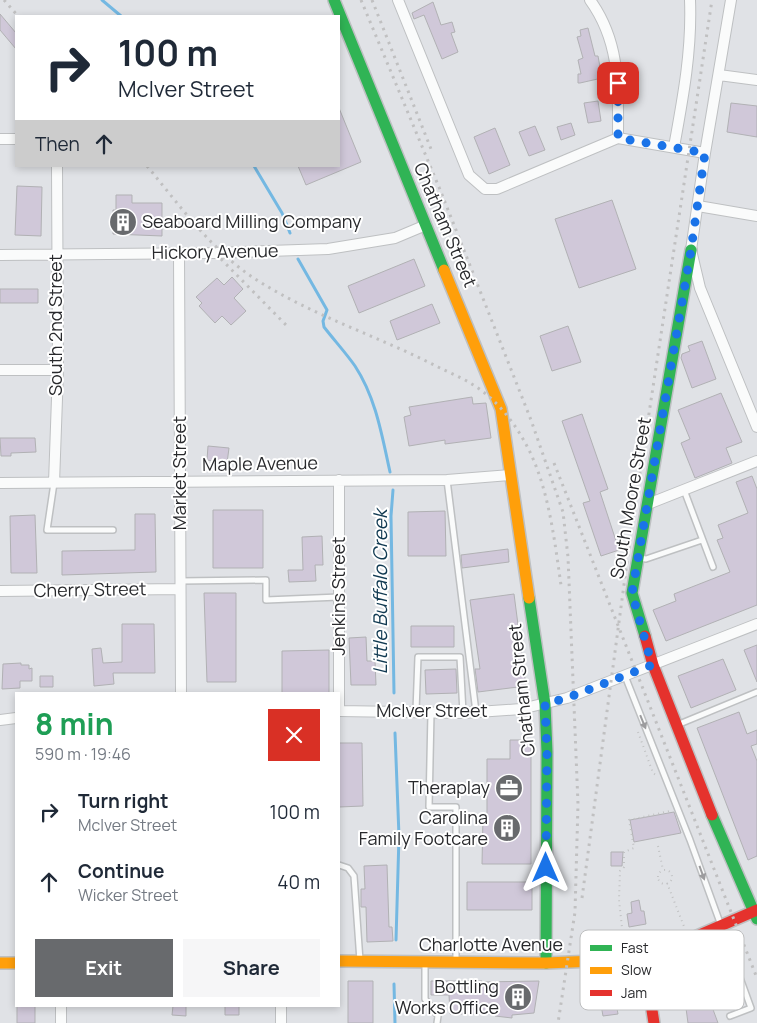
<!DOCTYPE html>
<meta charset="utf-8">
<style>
:root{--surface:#fff;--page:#f6f6f7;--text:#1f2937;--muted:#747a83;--accent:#686a6d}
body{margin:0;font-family:Manrope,sans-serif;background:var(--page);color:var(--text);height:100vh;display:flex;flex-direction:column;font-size:19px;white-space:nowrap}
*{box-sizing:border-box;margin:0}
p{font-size:16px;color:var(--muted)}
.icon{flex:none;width:28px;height:28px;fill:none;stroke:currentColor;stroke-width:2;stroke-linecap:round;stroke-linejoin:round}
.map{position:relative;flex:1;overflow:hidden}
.panel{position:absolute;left:15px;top:692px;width:325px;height:315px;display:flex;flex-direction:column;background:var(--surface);border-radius:0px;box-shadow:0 2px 8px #0003}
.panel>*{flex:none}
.top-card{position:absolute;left:15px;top:15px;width:325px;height:152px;border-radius:0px;box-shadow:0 2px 8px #0003;background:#fff;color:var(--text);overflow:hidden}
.pin{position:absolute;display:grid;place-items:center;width:42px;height:42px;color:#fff;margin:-21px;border-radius:10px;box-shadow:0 2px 8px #0006}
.me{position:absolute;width:55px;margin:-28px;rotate:0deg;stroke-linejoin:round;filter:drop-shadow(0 0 4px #0008)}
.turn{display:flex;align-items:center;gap:18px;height:105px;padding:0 20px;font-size:22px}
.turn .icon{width:65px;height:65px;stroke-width:2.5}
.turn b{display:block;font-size:35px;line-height:42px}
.then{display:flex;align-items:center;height:48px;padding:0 20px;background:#0003;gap:10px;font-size:19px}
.round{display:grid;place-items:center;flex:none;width:52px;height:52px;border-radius:0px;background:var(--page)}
.headline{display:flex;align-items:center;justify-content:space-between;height:85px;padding:0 20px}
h1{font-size:30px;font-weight:700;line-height:38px;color:#1e9e55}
.action{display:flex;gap:10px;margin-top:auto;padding:10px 20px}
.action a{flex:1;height:58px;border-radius:0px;background:var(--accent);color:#fff;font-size:20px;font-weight:700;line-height:58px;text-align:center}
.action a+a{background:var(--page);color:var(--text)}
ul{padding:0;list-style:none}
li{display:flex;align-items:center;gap:15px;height:70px;padding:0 20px}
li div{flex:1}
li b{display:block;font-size:19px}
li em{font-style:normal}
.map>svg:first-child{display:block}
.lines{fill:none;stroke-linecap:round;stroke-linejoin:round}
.stream{stroke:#74b8e2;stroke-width:3}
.building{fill:#d0c8d9;stroke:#b1b1b4}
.lane-casing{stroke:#bec0c2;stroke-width:8}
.street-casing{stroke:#bec0c2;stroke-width:12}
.fast-casing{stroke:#bec0c2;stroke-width:14}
.slow-casing{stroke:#bec0c2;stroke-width:14}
.jam-casing{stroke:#bec0c2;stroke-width:14}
.path{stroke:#c1c2c3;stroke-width:2;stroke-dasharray:1 4;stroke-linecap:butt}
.lane{stroke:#fafbfb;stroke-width:5}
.street{stroke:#fafbfb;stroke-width:10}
.fast{stroke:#30b455;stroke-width:11}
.slow{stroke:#ff9f0a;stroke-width:11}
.jam{stroke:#e5322d;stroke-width:11}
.rail{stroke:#c0c0c1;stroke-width:3;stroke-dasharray:2.5 5;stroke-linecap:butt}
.oneway{fill:#9c9c9e}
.route{stroke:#1a73e8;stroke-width:9;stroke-dasharray:0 16.2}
.labels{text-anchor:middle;stroke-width:4;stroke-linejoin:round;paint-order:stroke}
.poi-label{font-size:18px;fill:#28292c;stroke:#fff;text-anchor:end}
.street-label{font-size:18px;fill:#28292c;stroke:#fff}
.water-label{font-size:19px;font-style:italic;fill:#103951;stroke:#fff}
.key{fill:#fff;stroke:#bebfc0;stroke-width:1}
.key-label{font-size:14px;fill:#28292c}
</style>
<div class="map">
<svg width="757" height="1023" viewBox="0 0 757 1023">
<rect width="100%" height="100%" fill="#e0e2e6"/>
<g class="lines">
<path class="stream" d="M102 0 121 16
M254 166 282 213 290 233
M298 259 327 310 323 321 324 327C334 340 346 353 355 366 376 398 382 436 390 472
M393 490 391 516 394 693
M395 733 399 836 396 940
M394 984 395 1023"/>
</g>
<path class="building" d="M433 2 441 25 452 22 455 32 451 33 458 52 442 59 424 15 414 19 412 13Z
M0 14 16 33V49L0 30Z
M588 28 595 56H598L602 78 580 83H578V74H581L578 60 583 58 577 37 581 36 580 30Z
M598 101 601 121 588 123 584 103Z
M731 103 757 106V137L727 132Z
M339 108 361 162 306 185 298 166H339Z
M571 123 575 135 561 140 557 127Z
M535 126 545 150 529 156 519 132Z
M495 128 510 165 489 174 474 137Z
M17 186 42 187 41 236 15 235Z
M116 195H132V203H162V236L113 234V210H116Z
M612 200 636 269 579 288 555 219Z
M414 259 425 286 359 313 348 286Z
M232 277 243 289 234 298 246 311 231 325 222 316 215 323 199 306 202 303 196 297 217 278 224 285Z
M0 289H38V303H0Z
M432 304 440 323 397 340 390 321Z
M568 326 581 362 552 371 540 336Z
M702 341 716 379 692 388 681 358 682 354 690 351 688 346Z
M721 393 742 442 726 448 732 463 695 478 681 443 690 439 678 410Z
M472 397 473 404 486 403 491 438 445 444V440L409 446 404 417 411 415 409 407Z
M582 414 608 489 600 492 619 550 601 556 583 503 590 501 562 421Z
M0 438H35L36 452 11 453V456H1Z
M208 446 229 448 227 463 207 460Z
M752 476 757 489V605L666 641 653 610 676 601 674 594 730 572 717 540 723 538 718 525 748 513 736 482Z
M213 510H263V568H213Z
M445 511 446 556H408V512Z
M135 514H155L156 572 62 575V551L135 550Z
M35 515 37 573H11L10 516Z
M322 536 323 565H315L316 581 289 582 288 570H303L302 537Z
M508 549 509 562 462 568 461 555Z
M204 593H236V682H207Z
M514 594 526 686 478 692 475 669H480L470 600Z
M122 624H154L155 673H113L114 684 94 686 92 649 101 648 103 663 122 662Z
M411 626H454V647H411Z
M366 637 367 661H375L376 685H351L349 638Z
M757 645V682L744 650Z
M329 650V694H282V651Z
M723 659 736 690 691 708 678 676Z
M21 663V665H29V669L32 668V681H20V688L2 689 3 664Z
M456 669 457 693 426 694 425 670Z
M40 676H53V687H40Z
M739 712 747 734 757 730V744L751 746 757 761V856L748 860 697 728Z
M510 740H531V864H482L483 816H487V759H510Z
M339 743H362L363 806 339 807Z
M674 812 681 833 634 842 630 820Z
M611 852H623L622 866H611Z
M387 865 389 927H392L393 941 367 942 366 907H361V889H365L364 866Z
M467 882H532V910H467Z
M639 900 641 911H644L646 924 629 927 627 914 632 913 631 902Z
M726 966 738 993 711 1004 718 1023H688L683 986 708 982 704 975Z
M348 981H373V1023H348Z
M431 981H482V982L539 981 534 1013 512 1015V1018L495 1016V1014H450L449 995H431Z
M625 990 627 1001 616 1003 618 1014 603 1016 599 994Z
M17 1006H35V1023H17Z
M173 1006H186V1016L172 1015Z
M225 1006H239V1015H225Z"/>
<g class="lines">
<g class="lane-casing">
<path id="lane" d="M447 480 476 712
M54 483 47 530H113
M684 490 713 567
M639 558 646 559 702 540
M180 581 266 580V600L339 597
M625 676 690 840 751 1008 730 1016
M416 711 418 657H460L463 713
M431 713 429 807H456V962
M677 725 757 692
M339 865 348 868 354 876 360 961
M702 937 710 960
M425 963V999L438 1016 437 1023"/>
</g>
<g class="street-casing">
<path id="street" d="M398 0 469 175 485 189H497L618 138 705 153
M590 0C621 43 618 88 618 138
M731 0 705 153 691 250 700 288 757 427
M719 75 757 80
M0 139H16
M674 147C683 98 692 50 690 0
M698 206 757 216
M179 253 181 694
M0 255 215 253 328 249 395 238 426 225
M0 370H58
M339 480V711
M0 483 447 480 511 475
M54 483 58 370 57 166
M648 504 757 461
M0 591 180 589
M339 711 463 713 521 709 567 698 757 624
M0 720 16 718
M61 1006V1023
M281 1006V1023"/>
</g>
<g class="fast-casing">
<path id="fast" d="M334 0 444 270
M529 598 545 704 547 752 546 963
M645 636 632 593 691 250
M712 815 757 919"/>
</g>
<g class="slow-casing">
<path id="slow" d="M444 270 501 409 529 598
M339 961 546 963 644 959
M0 963H16"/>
</g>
<g class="jam-casing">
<path id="jam" d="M645 636 653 665 712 815
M654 1023 644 959 757 910"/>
</g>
<path class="path" d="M638 732 653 773 656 775
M658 846 663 870
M658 877a7 7 0 1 1 14 0a7 7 0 1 1-14 0Z
M667 883 685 929
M597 939 610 941 613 946 645 944
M624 946 619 900 620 871 624 867V852L634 848 629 820 670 811"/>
<use href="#lane" class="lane"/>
<use href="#street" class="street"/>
<use href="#fast" class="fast"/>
<use href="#slow" class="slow"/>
<use href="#jam" class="jam"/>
<path class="rail" d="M4 0 18 16
M361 0 441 192 531 420 563 512 568 557 578 804 575 912 558 1023
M372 0 431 149
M147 166C181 207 214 254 260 282 316 317 380 337 438 367 450 373 463 378 475 386 495 399 511 418 523 439 548 481 554 537 561 585
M221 259 289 328
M554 463 757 978
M582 898 632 525 712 0"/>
</g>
<defs><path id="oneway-solid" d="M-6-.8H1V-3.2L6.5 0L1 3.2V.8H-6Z" transform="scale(1.25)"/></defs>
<g class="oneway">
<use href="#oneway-solid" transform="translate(643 722) rotate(68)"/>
<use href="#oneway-solid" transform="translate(702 873) rotate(70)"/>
</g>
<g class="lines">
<path class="route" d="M546 868 547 752 545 704 567 698 652 665 632 593 691 250 705 153 618 138V83"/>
</g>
<defs>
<g id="building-disc" transform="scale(1.4375)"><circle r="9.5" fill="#686a6d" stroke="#fff"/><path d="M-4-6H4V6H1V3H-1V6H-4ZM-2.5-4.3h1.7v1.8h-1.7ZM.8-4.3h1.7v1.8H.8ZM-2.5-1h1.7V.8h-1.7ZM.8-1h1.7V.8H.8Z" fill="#fff"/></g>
<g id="office-disc" transform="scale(1.4375)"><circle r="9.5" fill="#686a6d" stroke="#fff"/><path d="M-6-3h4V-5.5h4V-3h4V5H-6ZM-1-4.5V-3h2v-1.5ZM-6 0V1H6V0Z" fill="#fff"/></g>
</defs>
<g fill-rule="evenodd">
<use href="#building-disc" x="123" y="222"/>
<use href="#office-disc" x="509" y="788"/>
<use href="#building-disc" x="507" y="828"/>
<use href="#building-disc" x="518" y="997"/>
</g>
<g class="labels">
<g class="poi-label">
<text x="142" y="228" text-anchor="start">Seaboard Milling Company</text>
<text x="490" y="794">Theraplay</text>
<text x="488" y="824">Carolina<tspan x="488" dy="21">Family Footcare</tspan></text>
<text x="499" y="993">Bottling<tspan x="499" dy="21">Works Office</tspan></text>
</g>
<g class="street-label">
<text transform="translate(445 225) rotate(67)" y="6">Chatham Street</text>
<text transform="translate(215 252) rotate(-1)" y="6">Hickory Avenue</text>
<text transform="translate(56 325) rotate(-90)" y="6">South 2nd Street</text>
<text transform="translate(260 464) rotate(-1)" y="6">Maple Avenue</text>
<text transform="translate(180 473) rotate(-90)" y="6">Market Street</text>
<text transform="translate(631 498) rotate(-80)" y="6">South Moore Street</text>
<text transform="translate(90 590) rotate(-1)" y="6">Cherry Street</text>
<text transform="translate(339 596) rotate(-90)" y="6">Jenkins Street</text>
<text transform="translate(522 690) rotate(-96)" y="6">Chatham Street</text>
<text x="432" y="717">McIver Street</text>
<text x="491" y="951">Charlotte Avenue</text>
</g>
<g class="water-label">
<text transform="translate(380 592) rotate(-90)" y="7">Little Buffalo Creek</text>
</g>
</g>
<rect x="580" y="930" width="164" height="80" rx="8" class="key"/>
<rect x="590" y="945" width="22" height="6" fill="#30b455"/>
<rect x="590" y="967" width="22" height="7" fill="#ff9f0a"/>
<rect x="590" y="990" width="22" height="6" fill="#e5322d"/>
<g class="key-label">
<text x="621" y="953">Fast</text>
<text x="621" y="975">Slow</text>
<text x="621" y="998">Jam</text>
</g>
</svg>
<div class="pin" style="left:618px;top:83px;background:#d93025"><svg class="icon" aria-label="arrive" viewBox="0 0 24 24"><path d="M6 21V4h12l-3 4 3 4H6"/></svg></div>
<svg class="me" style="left:546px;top:868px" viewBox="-20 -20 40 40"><path d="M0-17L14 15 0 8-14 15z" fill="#1a73e8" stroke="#fff" stroke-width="4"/></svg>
<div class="top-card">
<div class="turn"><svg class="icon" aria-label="right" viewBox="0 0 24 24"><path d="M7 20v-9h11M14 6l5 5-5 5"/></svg><div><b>100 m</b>McIver Street</div></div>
<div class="then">Then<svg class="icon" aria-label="ahead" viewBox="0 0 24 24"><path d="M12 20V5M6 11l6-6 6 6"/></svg></div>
</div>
<section class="panel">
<div class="headline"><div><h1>8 min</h1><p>590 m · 19:46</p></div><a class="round" style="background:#d93025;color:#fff"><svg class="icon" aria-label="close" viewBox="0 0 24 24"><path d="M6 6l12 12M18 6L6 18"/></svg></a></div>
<ul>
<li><svg class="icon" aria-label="right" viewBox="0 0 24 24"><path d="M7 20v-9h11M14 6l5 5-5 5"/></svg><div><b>Turn right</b><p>McIver Street</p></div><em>100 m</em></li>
<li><svg class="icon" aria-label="ahead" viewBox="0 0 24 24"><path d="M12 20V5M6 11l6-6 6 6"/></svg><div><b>Continue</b><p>Wicker Street</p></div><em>40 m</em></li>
</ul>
<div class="action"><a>Exit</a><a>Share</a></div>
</section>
</div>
